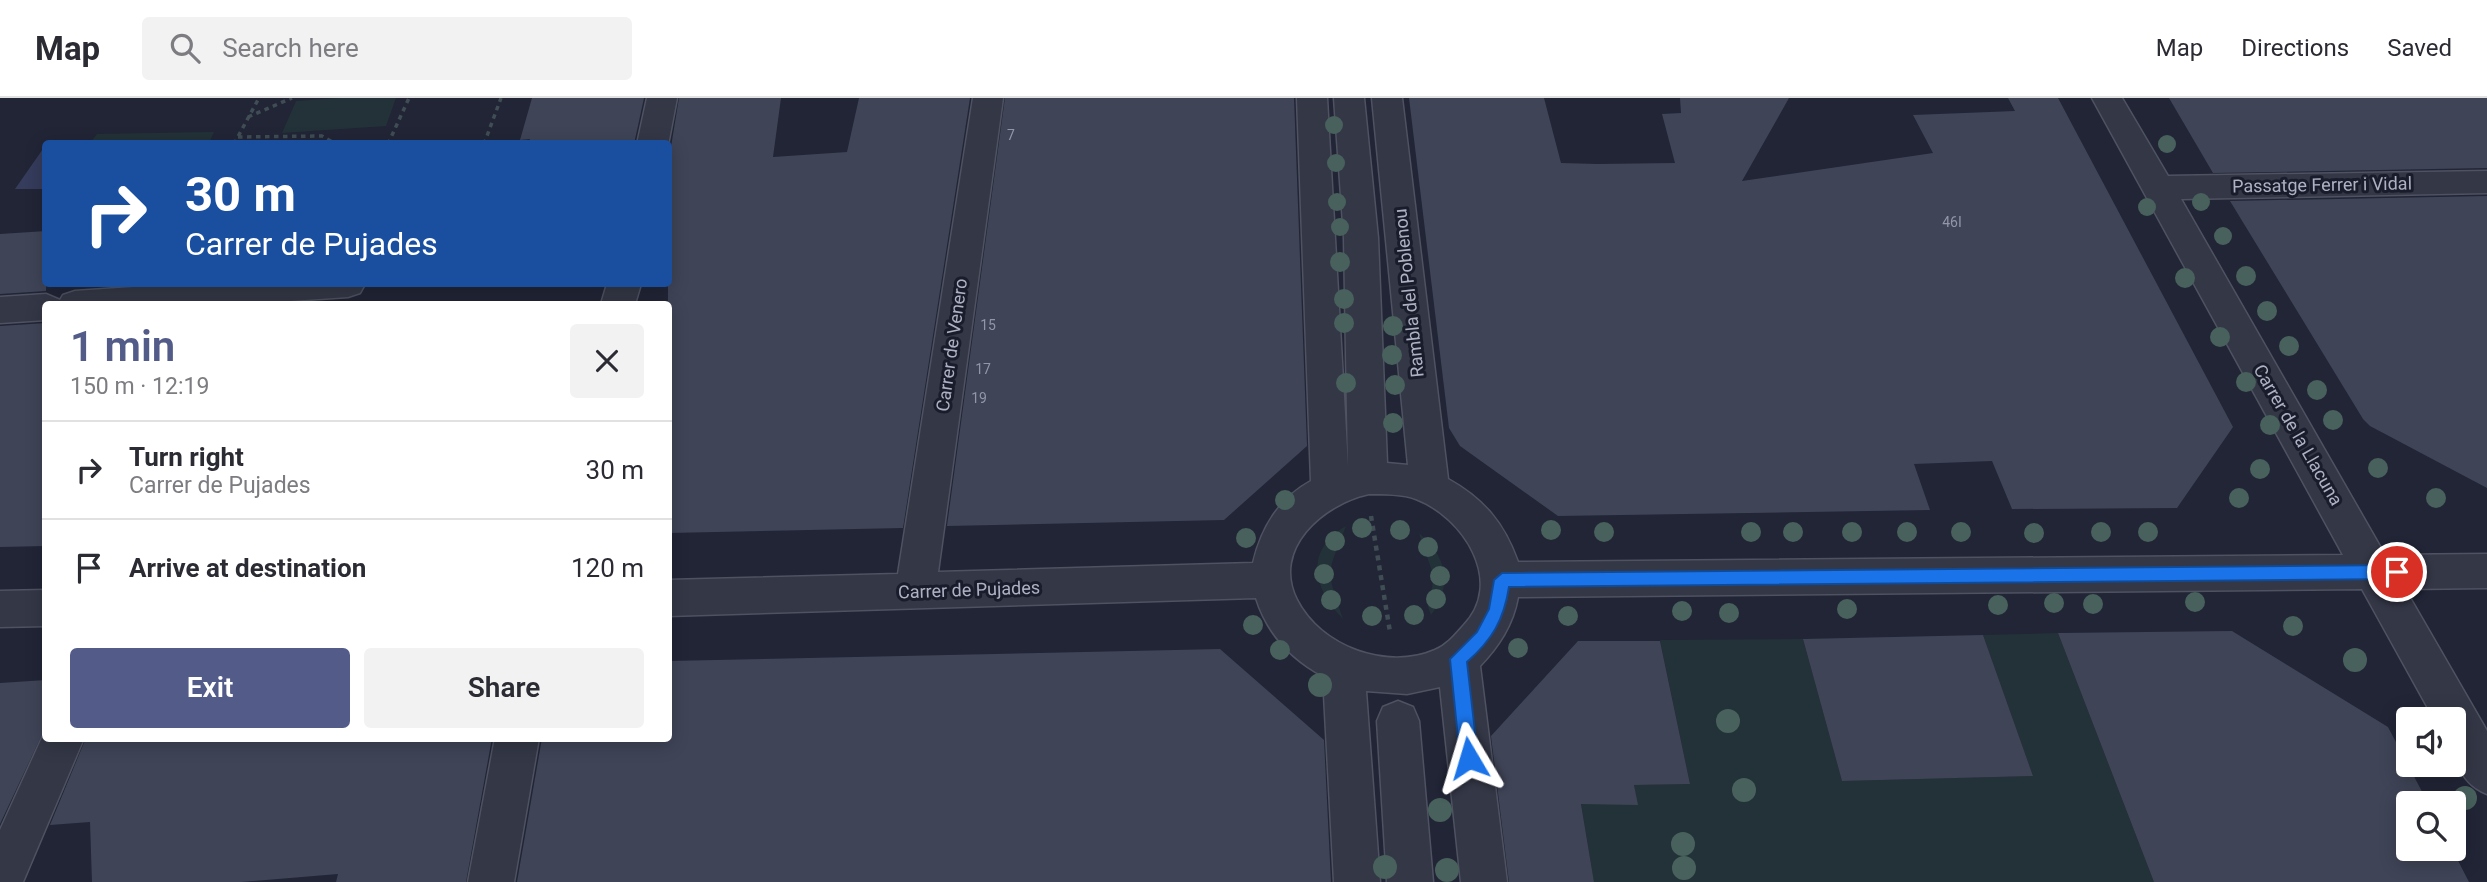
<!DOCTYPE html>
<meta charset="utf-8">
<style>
:root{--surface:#fff;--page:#f2f2f3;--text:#2b2b33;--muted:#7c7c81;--line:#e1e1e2;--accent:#535b89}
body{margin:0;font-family:Roboto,sans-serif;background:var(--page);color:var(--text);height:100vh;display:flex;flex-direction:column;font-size:26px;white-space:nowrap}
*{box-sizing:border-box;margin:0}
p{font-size:23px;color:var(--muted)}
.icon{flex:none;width:38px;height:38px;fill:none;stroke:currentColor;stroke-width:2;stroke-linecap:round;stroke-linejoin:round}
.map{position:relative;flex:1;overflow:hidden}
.details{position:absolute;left:42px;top:203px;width:630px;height:441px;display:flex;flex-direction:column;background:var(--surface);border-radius:7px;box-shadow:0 4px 18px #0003}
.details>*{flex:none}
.hud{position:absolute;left:42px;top:42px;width:630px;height:147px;border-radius:7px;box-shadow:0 4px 18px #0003;background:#1a4fa0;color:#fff;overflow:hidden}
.buttons{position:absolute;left:2396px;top:609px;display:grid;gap:14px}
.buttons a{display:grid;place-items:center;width:70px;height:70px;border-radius:7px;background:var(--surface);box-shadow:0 4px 18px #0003;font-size:35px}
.pin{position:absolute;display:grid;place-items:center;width:60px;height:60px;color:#fff;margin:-30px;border:4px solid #fff;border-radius:50%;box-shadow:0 2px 7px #0007}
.me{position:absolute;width:77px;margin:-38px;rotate:353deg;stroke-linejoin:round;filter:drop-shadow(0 0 5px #0008)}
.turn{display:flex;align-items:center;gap:24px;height:147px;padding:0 28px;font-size:32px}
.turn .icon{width:91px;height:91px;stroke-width:2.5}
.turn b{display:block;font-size:49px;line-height:60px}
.round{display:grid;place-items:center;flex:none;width:74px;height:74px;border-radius:7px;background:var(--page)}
.overview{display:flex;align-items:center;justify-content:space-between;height:119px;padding:0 28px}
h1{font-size:42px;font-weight:600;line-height:52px;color:var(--accent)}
.action{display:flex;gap:14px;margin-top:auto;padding:14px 28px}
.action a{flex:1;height:80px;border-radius:7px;background:var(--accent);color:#fff;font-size:28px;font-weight:600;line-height:80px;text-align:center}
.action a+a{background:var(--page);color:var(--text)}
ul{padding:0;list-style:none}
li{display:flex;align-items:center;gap:21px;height:98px;padding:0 28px;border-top:2px solid var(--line)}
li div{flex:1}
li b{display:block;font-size:26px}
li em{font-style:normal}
header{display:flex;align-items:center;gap:42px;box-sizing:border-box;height:98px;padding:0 35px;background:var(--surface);border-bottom:2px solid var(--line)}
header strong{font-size:33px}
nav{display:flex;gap:38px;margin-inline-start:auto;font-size:24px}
.search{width:490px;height:63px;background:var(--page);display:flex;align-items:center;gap:18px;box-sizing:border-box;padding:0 24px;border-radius:7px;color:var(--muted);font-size:26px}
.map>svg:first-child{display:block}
.green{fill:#233238}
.water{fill:#353c5c}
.building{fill:#3f4457}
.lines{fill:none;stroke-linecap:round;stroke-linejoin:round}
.minor-casing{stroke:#4e5261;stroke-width:3}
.path-far1{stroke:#404d54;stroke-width:3.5;stroke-dasharray:4.5 4.5;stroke-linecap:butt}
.path{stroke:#404d54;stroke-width:4.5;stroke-dasharray:5 5;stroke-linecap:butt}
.minor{fill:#343746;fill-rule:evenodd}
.tree{fill:#48615c}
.route{fill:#1a73e8;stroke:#114b97;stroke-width:2}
.labels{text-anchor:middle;stroke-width:6;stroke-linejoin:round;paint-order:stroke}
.number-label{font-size:14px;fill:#9296a8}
.street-label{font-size:18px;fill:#aeb1c3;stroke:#191d2b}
</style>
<header>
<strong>Map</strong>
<div class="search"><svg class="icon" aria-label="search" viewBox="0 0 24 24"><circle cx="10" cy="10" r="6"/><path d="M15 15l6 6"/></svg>Search here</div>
<nav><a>Map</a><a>Directions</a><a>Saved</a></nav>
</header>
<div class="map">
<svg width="2487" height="784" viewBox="0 0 2487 784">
<rect width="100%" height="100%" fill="#212536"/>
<path class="green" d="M339 0H396L386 28 282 35 296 3Z
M214 34 209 45H90L97 36Z
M1346 428C1326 479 1326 470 1343 521 1314 492 1303 453 1346 428Z
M1419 435C1447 458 1453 488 1431 517L1428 509 1434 479Z
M2058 535 2154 784H1594L1580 699 1637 707 1634 687 1690 686 1660 542 1803 541 1842 683 2033 678 1983 537Z"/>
<path class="water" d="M45 48V86L42 91H15Z"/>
<path class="building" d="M532 0H644L634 46H528L530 41 520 42Z
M679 0H781L773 59 847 54 859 0H970L903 430 668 435V67Z
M1005 0H1294L1307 348 1224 422 947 428Z
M1409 0H1544L1561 65 1597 66 1675 65 1662 16 1681 15 1680 0H1789L1742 83 1933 55 1913 17 2015 13 2008 0H2058L2233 329 2177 410 2012 411 1992 363 1914 366 1930 412 1558 418 1460 348 1449 330Z
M2169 0H2487V70L2213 75Z
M2487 98V390L2370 328 2363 321 2230 103Z
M46 133V193L0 196V136Z
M46 225V448L0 449V228Z
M2232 533 2388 629 2428 705H2408V751H2452L2469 784H2154L2058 535Z
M1983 537 2033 678 1842 683 1803 541Z
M1578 543H1660L1690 686 1634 687 1638 707 1581 706 1594 784H1509L1491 638Z
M1220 551 1324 642 1331 784H517L542 640H668V563Z
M46 582V628L0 726V585Z
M86 640H492L466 784H336L338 776 241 784H92L90 724 50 727Z"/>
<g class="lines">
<g class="minor-casing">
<path id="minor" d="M647 0H677L668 47 637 46Z
M973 0H1003L938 474 1253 465C1261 431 1278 401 1311 383L1297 0H1327L1348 369 1344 140 1334 0H1364L1378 140 1387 365 1408 367 1372 0H1402L1448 381C1484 401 1504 425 1518 464L2343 457 2092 0H2122L2168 78 2487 73V95L2181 101 2385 457 2487 456V490L2405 491 2487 633V696C2454 683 2454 652 2454 621H2434L2362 491 1518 499C1513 527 1499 548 1480 568L1507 784H1461L1440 589 1407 596 1366 593 1380 784H1334L1323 578C1291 561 1267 535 1256 500L668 518V482L898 476ZM1369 396C1384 396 1402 396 1416 401 1463 419 1506 484 1463 528 1455 537 1447 547 1435 552 1387 573 1321 549 1297 502 1271 451 1323 406 1369 396Z
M177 186H365L360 195 348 199 245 206H46V222L0 225V199L46 196 60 202 63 197 75 193Z
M607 186H641L635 206H601Z
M46 492V528L0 529V493Z
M1398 603 1413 609 1419 623 1433 784H1387L1377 623 1383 609Z
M46 631V640H84L23 784H0V732Z
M495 640H539L514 784H468Z"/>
</g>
<path class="path-far1" d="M248 19 292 0
M238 39 322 38 336 46
M234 46 259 0
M388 46 409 0
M484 46 501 0"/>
<path class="path" d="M1371 418 1390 534"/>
<use href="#minor" class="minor"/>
</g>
<g class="tree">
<circle cx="1334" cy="27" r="9"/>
<circle cx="2167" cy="46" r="9"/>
<circle cx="1336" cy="65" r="9"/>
<circle cx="1337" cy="104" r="9"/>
<circle cx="2201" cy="104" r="9"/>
<circle cx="2147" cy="109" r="9"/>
<circle cx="1340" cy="129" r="9"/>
<circle cx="2223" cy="138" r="9"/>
<circle cx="1340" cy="164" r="10"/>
<circle cx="2246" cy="178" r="10"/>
<circle cx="2185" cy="180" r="10"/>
<circle cx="1344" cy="201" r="10"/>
<circle cx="2267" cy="213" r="10"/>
<circle cx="1344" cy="225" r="10"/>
<circle cx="1393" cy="228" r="10"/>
<circle cx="2220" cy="239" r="10"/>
<circle cx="2289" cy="248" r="10"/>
<circle cx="1392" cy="257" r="10"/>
<circle cx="2246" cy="284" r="10"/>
<circle cx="1346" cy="285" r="10"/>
<circle cx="1395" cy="287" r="10"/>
<circle cx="2317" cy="292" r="10"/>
<circle cx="2333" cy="322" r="10"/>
<circle cx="1393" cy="325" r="10"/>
<circle cx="2270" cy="327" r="10"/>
<circle cx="2378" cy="370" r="10"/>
<circle cx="2260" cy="371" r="10"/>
<circle cx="2239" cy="400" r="10"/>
<circle cx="2436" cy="400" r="10"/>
<circle cx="1285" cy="402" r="10"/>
<circle cx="1362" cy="430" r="10"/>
<circle cx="1400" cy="432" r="10"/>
<circle cx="1551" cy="432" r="10"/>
<circle cx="1604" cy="434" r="10"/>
<circle cx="1751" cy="434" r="10"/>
<circle cx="1793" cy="434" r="10"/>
<circle cx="1852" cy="434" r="10"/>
<circle cx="1907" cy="434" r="10"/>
<circle cx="1961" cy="434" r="10"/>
<circle cx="2101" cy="434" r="10"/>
<circle cx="2148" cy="434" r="10"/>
<circle cx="2034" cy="435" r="10"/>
<circle cx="1246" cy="440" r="10"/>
<circle cx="1335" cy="443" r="10"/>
<circle cx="1428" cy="449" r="10"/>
<circle cx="1324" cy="476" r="10"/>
<circle cx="1440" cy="478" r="10"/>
<circle cx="1436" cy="501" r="10"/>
<circle cx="1331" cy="502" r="10"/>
<circle cx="2195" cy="504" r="10"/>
<circle cx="2054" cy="505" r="10"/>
<circle cx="2093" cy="506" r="10"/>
<circle cx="1998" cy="507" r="10"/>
<circle cx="1847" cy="511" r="10"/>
<circle cx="1682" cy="513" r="10"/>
<circle cx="1729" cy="515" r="10"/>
<circle cx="1414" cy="517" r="10"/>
<circle cx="1372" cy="518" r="10"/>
<circle cx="1568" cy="518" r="10"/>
<circle cx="1253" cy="527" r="10"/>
<circle cx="2293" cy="528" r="10"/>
<circle cx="1518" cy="550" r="10"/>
<circle cx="1280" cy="552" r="10"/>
<circle cx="2355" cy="562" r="12"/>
<circle cx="1320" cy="587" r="12"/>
<circle cx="1728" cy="623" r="12"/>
<circle cx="1744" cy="692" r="12"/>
<circle cx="2465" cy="700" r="12"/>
<circle cx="1440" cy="712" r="12"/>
<circle cx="1683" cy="746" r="12"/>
<circle cx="1385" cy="769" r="12"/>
<circle cx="1684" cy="770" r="12"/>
<circle cx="1447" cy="772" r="12"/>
</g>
<path class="route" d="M2397 467 2406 474 2397 481 1509 489C1504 522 1492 542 1467 564L1478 660 1475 666 1469 669 1463 666 1460 660 1450 561 1477 534 1489 511 1494 482 1502 475Z"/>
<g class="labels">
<g class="number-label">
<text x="1011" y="42">7</text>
<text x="1952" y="129">46I</text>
<text x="988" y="232">15</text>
<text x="983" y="276">17</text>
<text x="979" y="305">19</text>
</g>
<g class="street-label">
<text transform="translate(2322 87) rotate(-1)" y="6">Passatge Ferrer i Vidal</text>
<text transform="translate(1409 195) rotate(-96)" y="6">Rambla del Poblenou</text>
<text transform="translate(952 247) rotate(-82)" y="6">Carrer de Venero</text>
<text transform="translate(2298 337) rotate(60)" y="6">Carrer de la Llacuna</text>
<text transform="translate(969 492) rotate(-2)" y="6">Carrer de Pujades</text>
</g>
</g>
</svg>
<div class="buttons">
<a><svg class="icon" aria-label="sound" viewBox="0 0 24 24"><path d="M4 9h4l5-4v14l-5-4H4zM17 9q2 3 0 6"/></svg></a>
<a><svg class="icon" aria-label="search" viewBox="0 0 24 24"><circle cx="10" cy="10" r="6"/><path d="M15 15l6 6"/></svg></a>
</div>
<div class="pin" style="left:2397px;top:474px;background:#d93025"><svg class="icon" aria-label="arrive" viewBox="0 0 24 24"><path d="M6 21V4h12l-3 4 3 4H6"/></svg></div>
<svg class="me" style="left:1469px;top:660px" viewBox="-20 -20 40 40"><path d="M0-17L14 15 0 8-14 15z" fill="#1a73e8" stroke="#fff" stroke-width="4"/></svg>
<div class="hud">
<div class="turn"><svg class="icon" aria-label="right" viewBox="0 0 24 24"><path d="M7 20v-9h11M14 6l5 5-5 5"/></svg><div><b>30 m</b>Carrer de Pujades</div></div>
</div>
<section class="details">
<div class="overview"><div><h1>1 min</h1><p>150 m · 12:19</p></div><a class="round"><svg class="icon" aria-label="close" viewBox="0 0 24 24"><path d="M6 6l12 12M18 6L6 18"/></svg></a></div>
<ul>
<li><svg class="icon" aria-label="right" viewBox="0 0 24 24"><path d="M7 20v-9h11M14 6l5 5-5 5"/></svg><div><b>Turn right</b><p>Carrer de Pujades</p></div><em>30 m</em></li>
<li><svg class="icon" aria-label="arrive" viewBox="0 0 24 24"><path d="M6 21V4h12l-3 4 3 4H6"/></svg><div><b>Arrive at destination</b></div><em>120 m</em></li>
</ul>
<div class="action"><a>Exit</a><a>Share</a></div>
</section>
</div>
